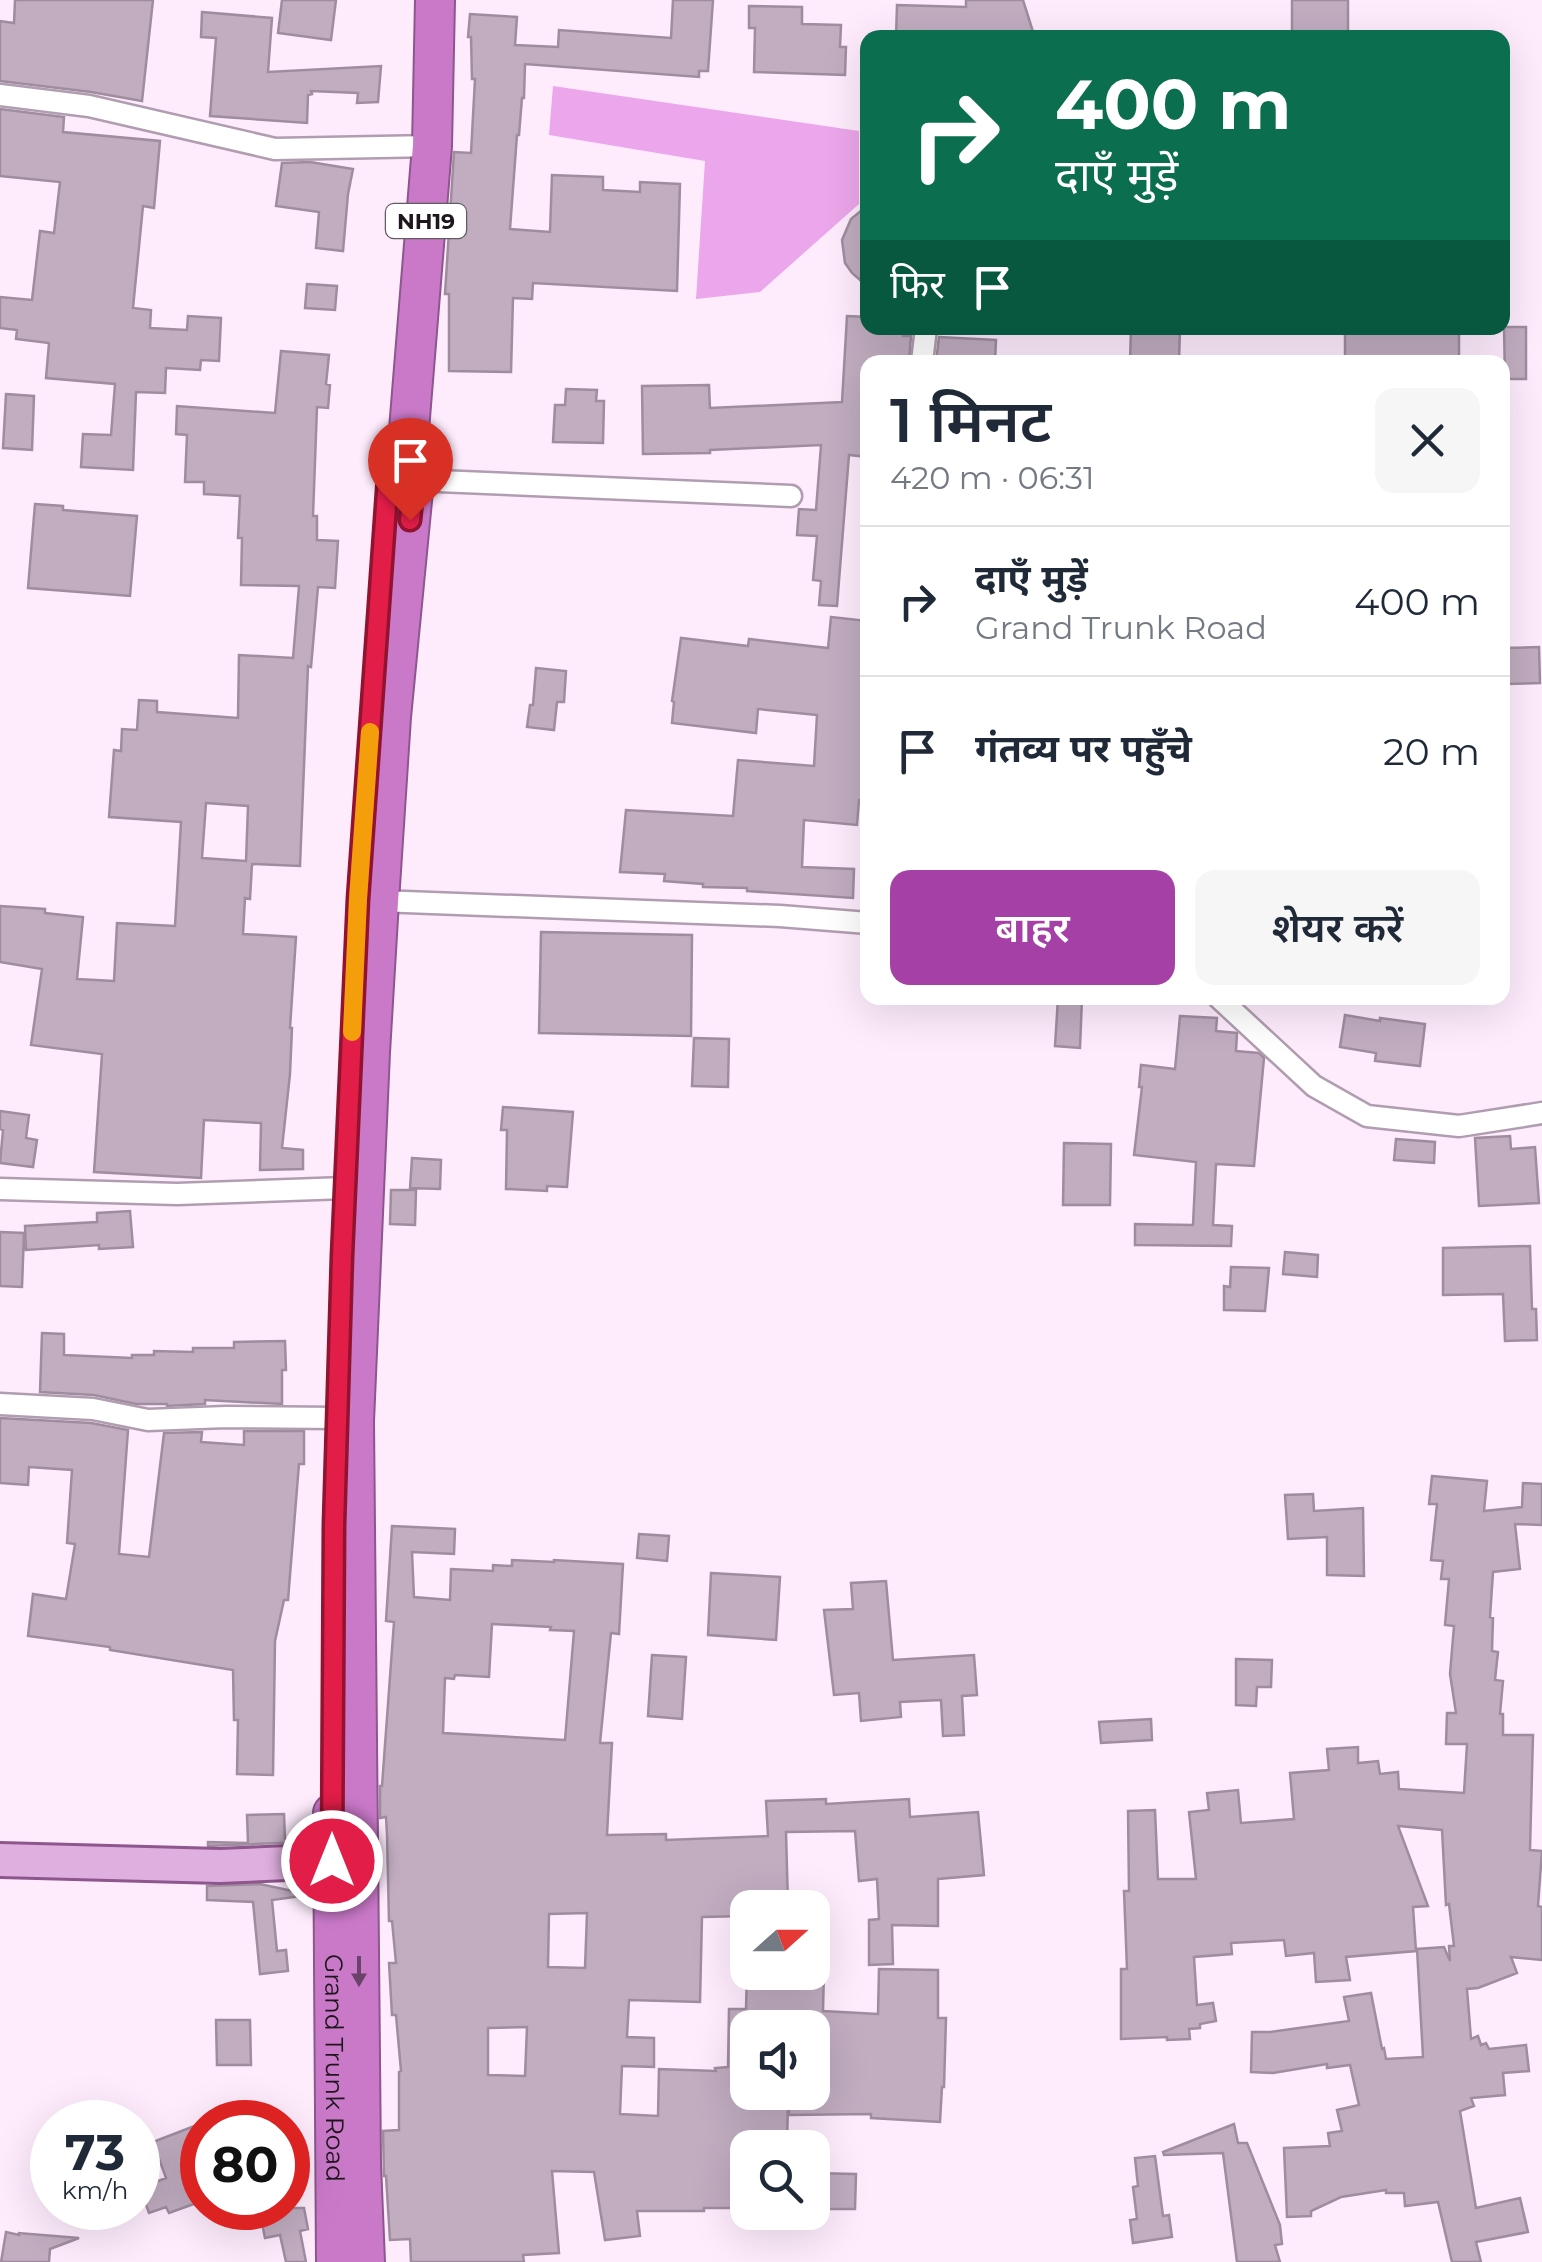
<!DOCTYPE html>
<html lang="hi">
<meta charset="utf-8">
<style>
:root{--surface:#fff;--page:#f6f6f7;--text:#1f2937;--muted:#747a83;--line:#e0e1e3;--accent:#a541a6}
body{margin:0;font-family:Montserrat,"Noto Sans Devanagari",sans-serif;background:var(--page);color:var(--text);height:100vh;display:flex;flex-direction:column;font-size:38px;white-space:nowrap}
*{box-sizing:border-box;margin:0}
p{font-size:32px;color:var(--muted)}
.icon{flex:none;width:55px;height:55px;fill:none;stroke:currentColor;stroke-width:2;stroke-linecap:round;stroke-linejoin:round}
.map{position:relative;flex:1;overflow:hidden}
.sheet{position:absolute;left:860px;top:355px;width:650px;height:650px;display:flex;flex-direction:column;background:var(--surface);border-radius:20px;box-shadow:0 10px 40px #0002}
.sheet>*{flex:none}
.top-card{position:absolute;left:860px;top:30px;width:650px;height:305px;border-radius:20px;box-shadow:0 10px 40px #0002;background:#0b6e4f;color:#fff;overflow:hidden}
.needle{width:65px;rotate:69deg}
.tools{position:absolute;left:730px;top:1890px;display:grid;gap:20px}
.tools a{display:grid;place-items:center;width:100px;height:100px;border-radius:20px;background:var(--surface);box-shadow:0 10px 40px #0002;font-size:50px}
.speed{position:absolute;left:30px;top:2100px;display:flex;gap:20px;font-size:50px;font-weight:700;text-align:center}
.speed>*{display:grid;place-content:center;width:130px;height:130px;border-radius:50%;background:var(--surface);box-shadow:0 10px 40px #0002;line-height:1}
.speed small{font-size:25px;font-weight:400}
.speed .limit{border:15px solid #d22;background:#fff;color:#111}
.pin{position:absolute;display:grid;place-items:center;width:85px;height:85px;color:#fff;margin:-102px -42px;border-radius:50% 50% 50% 0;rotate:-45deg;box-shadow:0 0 10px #0007}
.pin .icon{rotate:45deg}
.me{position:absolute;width:110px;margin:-55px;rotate:0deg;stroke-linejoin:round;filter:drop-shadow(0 0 8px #0008)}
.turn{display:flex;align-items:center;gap:35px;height:210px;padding:0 30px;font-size:45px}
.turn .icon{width:130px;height:130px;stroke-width:2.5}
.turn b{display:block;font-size:70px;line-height:85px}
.then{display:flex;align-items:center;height:95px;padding:0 30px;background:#0003;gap:20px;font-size:38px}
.round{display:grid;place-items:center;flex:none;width:105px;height:105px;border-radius:20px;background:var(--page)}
.headline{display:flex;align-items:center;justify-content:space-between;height:170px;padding:0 30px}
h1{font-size:60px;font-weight:600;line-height:75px}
.button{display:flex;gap:20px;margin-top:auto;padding:20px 30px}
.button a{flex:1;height:115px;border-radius:20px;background:var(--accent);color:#fff;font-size:40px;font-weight:600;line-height:115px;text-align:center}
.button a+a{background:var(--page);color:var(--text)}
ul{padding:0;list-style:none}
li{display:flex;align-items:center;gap:30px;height:150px;padding:0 30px;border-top:2px solid var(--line)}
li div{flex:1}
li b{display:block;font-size:38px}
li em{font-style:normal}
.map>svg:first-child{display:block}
.forest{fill:#eca6eb}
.building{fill:#c1acc0;stroke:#a08c9f;stroke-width:2.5;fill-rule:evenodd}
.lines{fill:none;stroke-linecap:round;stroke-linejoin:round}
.street-casing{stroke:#b19db0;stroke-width:25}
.primary-casing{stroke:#8d568d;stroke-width:38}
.highway-casing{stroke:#8d568d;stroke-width:42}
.street{stroke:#fff;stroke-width:20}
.primary{stroke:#dfafdf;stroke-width:32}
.highway{stroke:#ca79c9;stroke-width:38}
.oneway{fill:#6b436a}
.route-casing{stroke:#92132f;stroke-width:25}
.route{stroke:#e11d48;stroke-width:18}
.slow{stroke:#f59e0b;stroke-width:18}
.labels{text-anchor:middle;stroke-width:9;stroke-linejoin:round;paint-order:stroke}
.shield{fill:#fff;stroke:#615c61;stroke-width:2.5}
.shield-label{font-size:22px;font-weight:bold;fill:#1d161d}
.street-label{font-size:25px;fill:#1d161d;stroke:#fff}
</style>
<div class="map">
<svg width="1542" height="2262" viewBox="0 0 1542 2262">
<rect width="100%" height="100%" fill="#feecfd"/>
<path class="forest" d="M553 86 859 131V204L760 292 696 299 705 161 549 135Z"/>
<path class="building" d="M15 0H153L142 101 91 92 0 81V21L14 23Z
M282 0H336L331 40 278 33Z
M673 0H713L708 71H699V77L525 64 524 98H522L519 135H517L510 229 550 232 552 175 603 177V190L640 192V182L680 184 677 291 533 283 532 299 513 298 511 372 449 371V294H445L454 152 471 153 475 79H472L471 37H468L470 14 517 17 515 45 558 47 559 30 671 38Z
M966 0H1023L1035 38H896L897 5 966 7Z
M1292 0H1348V38H1292Z
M749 6 802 7V24L841 25 840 47H846L845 75 754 72 755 28H749Z
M202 12 272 18 268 72 381 66 378 102 357 103 358 93 311 91 312 94 308 95 307 123 210 116 216 38 201 37Z
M0 109 64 117 63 132 160 141 154 208 143 206 133 308 151 310 150 328 187 330 188 316 221 318 219 361 201 360 200 370 166 368 165 393 136 392 133 470 81 467 83 434 111 435 115 384 46 378 49 343 16 339 17 330 0 328V297L32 300 40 231 54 233 60 182 0 176Z
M310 162 353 169 348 194 343 251 316 248 319 212 276 206 282 163Z
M868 205V287L852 273 845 263 842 240 851 219Z
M307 284 337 286 335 310 305 308Z
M847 316 868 317V328H903V336H911L909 362H868V457L849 455 837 606 819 605 821 581 813 580 817 536 797 535 799 509 816 510 821 445 710 450V453L643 454 642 386 709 385 710 408 842 402Z
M1504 327H1526V379H1505Z
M1131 328H1180L1179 362H1130Z
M1345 328H1459V362H1345Z
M939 337 996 340 995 362H936Z
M281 351 329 355 326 384 330 385 328 408 317 407 313 516H317V540L338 541 335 588 318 587 311 667 308 666 300 866 252 864 250 899 245 898 243 934 296 937 290 1028H292L290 1074 282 1148 303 1150V1169L260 1170 261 1123 204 1120 201 1178 94 1172 102 1054 31 1045 42 969 0 962V906L45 909V913L83 917 77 979 114 981 117 923 175 926 181 822 109 817 114 750 121 751 122 729 137 730 139 700 157 701V712L238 718 239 655 293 658 299 586 241 585 242 538H238L240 496 204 494V482H185L187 435 176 434 177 406 275 413ZM206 803 248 806 246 861 202 858Z
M566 389 597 390 596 401H604L603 443 553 442 555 405H565Z
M6 394 34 396 32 450 3 448Z
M35 504 63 506V510L137 516 130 596 28 588Z
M831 617 868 621V765L864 800H859L857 825 804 820 802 867 854 869 853 898 747 891V888L703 887V884L664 881 665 874 620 872 626 810 733 816 738 760 814 766 817 715 758 709 756 733 672 723 674 702 672 701 681 638 748 646 749 639 828 648Z
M1539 647 1540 683 1506 684 1505 648Z
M536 668 566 671 564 702H557L554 730 527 727 530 705H533Z
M541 932 692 935 691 1036 539 1033Z
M1058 998H1082L1080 1048 1055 1046Z
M1345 1015 1380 1021V1018L1425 1024 1420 1066 1375 1061 1376 1053 1340 1047Z
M1180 1016 1217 1018 1216 1031 1237 1033 1236 1051 1259 1053 1264 1058 1254 1166 1216 1164 1213 1225 1232 1226 1231 1246 1135 1245V1224L1193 1225 1196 1162 1134 1155 1142 1087H1139L1141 1065 1175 1069Z
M694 1038 729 1039 728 1087 692 1086Z
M503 1107 573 1112 567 1187 547 1186V1191L506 1189 507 1130H501Z
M0 1111 29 1115 26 1138 37 1140 33 1167 0 1163 3 1130 0 1129Z
M1510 1136 1511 1149 1535 1147 1539 1203 1479 1206 1475 1138Z
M1396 1139 1435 1142 1434 1163 1394 1160Z
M1064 1143 1111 1144 1110 1205H1063Z
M412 1158 441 1160 440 1189 410 1188Z
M391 1190H416L415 1225 390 1224Z
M130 1211 133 1247 99 1249V1245L26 1250 25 1226 97 1222V1213Z
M0 1232 24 1233 22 1287 0 1286Z
M1530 1246 1532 1309H1536L1537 1340 1505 1341 1503 1294 1443 1295V1248Z
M1285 1252 1318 1255 1317 1277 1283 1274Z
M1231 1267 1269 1268 1265 1311 1224 1310V1286L1230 1287Z
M42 1333 64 1334V1355L132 1358V1355H154V1351L193 1352V1348H234V1342L285 1341 286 1370H282V1404L205 1400V1404L167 1406V1404H136L94 1395 40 1392Z
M0 1418 91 1423 128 1430 119 1554 149 1557 164 1433 202 1432 201 1442 244 1445V1431H304V1464H299L288 1600H284L275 1641 273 1775 237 1774 238 1720H234L233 1670 110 1650V1647L28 1636 33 1594 66 1599 75 1544 67 1543 72 1470 29 1467 28 1485 0 1483Z
M1432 1476 1487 1481 1484 1511 1522 1507 1523 1483 1542 1484V1525L1515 1524 1520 1569 1493 1572 1490 1617 1493 1618 1492 1651 1498 1652 1495 1680 1503 1681 1500 1714H1503V1735H1533L1530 1850 1542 1851 1538 1906 1542 1907V1960L1511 1957 1517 1973 1478 1988 1467 1989 1471 2039 1478 2036 1481 2045 1486 2043 1489 2049 1526 2045 1529 2071 1503 2073 1505 2095 1471 2098 1474 2106 1460 2111 1476 2208 1520 2198 1528 2232 1476 2242 1481 2262H1452L1438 2202 1405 2206 1404 2193H1386V2190L1341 2197 1311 2211V2216L1287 2217 1284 2148 1330 2146 1328 2133 1342 2131 1337 2110 1359 2105 1350 2065 1327 2068V2064L1273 2073 1251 2072 1252 2032H1270L1349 2021 1344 1997 1371 1993 1382 2049 1384 2048 1386 2059 1423 2057 1417 1949 1444 1947 1450 1961 1449 1946H1454L1449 1904 1446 1905 1442 1830 1398 1826 1428 1906 1413 1907 1416 1951 1346 1957 1350 1980 1316 1982 1314 1953 1286 1956 1284 1940 1231 1943 1232 1954 1194 1957 1197 2005 1213 2003 1216 2021 1200 2024V2028L1189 2029 1190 2039 1167 2040V2037L1121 2039V1969H1127L1124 1891H1129L1128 1811 1155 1810 1158 1879H1196L1189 1812 1209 1810 1207 1793 1238 1790 1241 1823 1294 1819 1290 1773 1329 1770 1327 1749 1358 1747V1763L1378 1761 1380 1774 1398 1772 1399 1789 1464 1793 1467 1744H1446L1447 1713H1456L1450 1674 1454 1626 1445 1625 1449 1579H1441L1443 1561 1431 1560 1437 1504H1429Z
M1313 1494 1314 1511 1363 1508 1364 1576 1327 1575V1537L1288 1539 1285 1495Z
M392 1526 455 1529 454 1554 412 1552 414 1597 450 1600 451 1569 493 1571V1565L512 1566V1560L554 1562V1560L623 1564 619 1634 611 1633 600 1743H612L607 1835 666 1834V1840L768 1836 766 1801 826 1799V1804L909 1799 910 1817 978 1812 984 1875 938 1879V1926L892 1925 893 1964 869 1965V1920L879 1919 877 1879 859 1881 855 1831 786 1832 788 1905 748 1906V1916L702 1917 700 2002 629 2000 627 2037 654 2038V2067L622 2066 620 2114 658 2116 659 2069 716 2071 715 2068 728 2067 729 2009H746L747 1972H824L823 2011 878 2014 879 1969 938 1970V2018H946L944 2087H942L940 2122 871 2118V2114L789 2115V2092H812V2028H786V2023H748V2098L788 2097 787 2148H748V2208H704V2211H637L640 2236 605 2240 594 2172 552 2171 559 2253 523 2255 524 2262H411L410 2239 390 2240 386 2176H384L383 2131 399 2130V2072L401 2071 396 2015H392L389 1963H396L392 1921H389L387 1835 386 1817 380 1818V1786H382L394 1622 386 1621ZM492 1624 551 1627 550 1630 574 1631 565 1740 443 1733 445 1678 454 1679 455 1675 489 1677ZM587 1913 585 1968 548 1967 549 1914ZM527 2027 525 2076 488 2075V2028Z
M639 1534 669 1536 667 1561 637 1558Z
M711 1573 780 1577 776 1640 708 1635Z
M886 1581 893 1660 974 1655 977 1695 962 1696 964 1735 943 1736 941 1700 900 1702 901 1717 861 1721 859 1693 834 1695 824 1610 853 1609 851 1583Z
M652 1655 686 1657 682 1719 648 1716Z
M1236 1659 1272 1660 1271 1687H1257L1256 1706 1236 1705Z
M1151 1719 1152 1740 1101 1743 1099 1722Z
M284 1814 285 1839 306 1838V1842L208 1846V1842L248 1843 247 1815Z
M260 1884 302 1893V1896L272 1900 277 1951 286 1950 288 1971 260 1974 253 1902 207 1900V1886Z
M216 2020H250L251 2065H217Z
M202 2123V2201L169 2213 166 2207 149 2213 140 2188 166 2178 153 2142Z
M1234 2124 1238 2143H1247L1280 2225 1282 2244 1275 2245 1280 2262H1237L1223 2153 1164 2155 1163 2152Z
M1155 2156 1163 2216 1169 2215 1172 2237 1133 2243 1130 2220 1137 2219 1133 2187 1138 2186 1135 2158Z
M812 2173 856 2174 855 2209H812Z
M259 2208H304L308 2229 300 2231 306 2262H286L280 2235 265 2238Z
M6 2232 19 2235V2233L79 2238 50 2249 49 2262H1Z"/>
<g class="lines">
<g class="street-casing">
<path id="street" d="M0 95 89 106 275 149 432 146
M922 362 926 328
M414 480 791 496
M379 901 780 916 868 923
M1219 998 1314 1086 1367 1116 1459 1126 1542 1113
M0 1189 177 1194 345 1188
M0 1404 93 1409 148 1420 226 1417 337 1418"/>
</g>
<g class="primary-casing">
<path id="primary" d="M0 1860 220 1866 332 1861 359 1864"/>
</g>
<g class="highway-casing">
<g id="highway">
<path id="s1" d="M333 1813 336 2262"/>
<path d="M365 2262 361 2164 354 1421 370 1052 379 901 391 717 414 480 408 442 432 146 435 0"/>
</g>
</g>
<use href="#street" class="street"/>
<use href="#primary" class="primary"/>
<use href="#highway" class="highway"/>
</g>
<defs><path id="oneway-solid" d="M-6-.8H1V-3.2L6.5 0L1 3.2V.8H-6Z" transform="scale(2.5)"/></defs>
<use class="oneway" href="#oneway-solid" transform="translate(359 1971) rotate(90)"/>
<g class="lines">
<g class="route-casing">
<path id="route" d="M332 1861 334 1525 342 1256 358 899 388 478 408 442 414 480 410 520"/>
</g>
<use href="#route" class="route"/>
<path class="slow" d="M352 1032 358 899 370 732"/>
</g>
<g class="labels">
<rect class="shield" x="386" y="204" width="80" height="34" rx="8"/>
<g class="shield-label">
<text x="426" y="229">NH19</text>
</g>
<g class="street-label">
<text dy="9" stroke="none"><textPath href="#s1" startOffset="255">Grand Trunk Road</textPath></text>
</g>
</g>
</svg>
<div class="tools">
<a><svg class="needle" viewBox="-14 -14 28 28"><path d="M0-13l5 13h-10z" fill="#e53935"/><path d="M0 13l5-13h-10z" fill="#747a83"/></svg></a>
<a><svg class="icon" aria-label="sound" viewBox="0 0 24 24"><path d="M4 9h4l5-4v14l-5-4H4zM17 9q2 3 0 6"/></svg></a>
<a><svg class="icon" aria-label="search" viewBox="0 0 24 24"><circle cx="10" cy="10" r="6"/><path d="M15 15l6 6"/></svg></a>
</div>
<div class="speed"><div>73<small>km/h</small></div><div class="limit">80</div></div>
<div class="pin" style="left:410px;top:520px;background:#d93025"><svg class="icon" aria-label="arrive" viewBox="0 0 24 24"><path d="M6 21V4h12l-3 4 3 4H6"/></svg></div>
<svg class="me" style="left:332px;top:1861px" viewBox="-20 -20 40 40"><circle r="17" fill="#e11d48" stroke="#fff" stroke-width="3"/><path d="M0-11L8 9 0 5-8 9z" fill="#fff"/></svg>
<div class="top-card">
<div class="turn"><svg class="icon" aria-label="right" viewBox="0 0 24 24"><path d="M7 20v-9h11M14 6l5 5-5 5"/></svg><div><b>400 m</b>दाएँ मुड़ें</div></div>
<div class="then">फिर<svg class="icon" aria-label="arrive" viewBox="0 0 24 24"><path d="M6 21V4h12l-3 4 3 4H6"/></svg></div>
</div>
<section class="sheet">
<div class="headline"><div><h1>1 मिनट</h1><p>420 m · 06:31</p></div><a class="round"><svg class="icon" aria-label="close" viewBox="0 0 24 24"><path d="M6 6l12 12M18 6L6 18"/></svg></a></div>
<ul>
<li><svg class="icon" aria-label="right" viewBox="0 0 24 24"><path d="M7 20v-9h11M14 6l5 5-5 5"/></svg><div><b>दाएँ मुड़ें</b><p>Grand Trunk Road</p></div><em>400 m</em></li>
<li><svg class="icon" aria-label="arrive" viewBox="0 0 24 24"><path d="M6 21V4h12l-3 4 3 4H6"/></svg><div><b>गंतव्य पर पहुँचे</b></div><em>20 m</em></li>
</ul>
<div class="button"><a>बाहर</a><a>शेयर करें</a></div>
</section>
</div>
